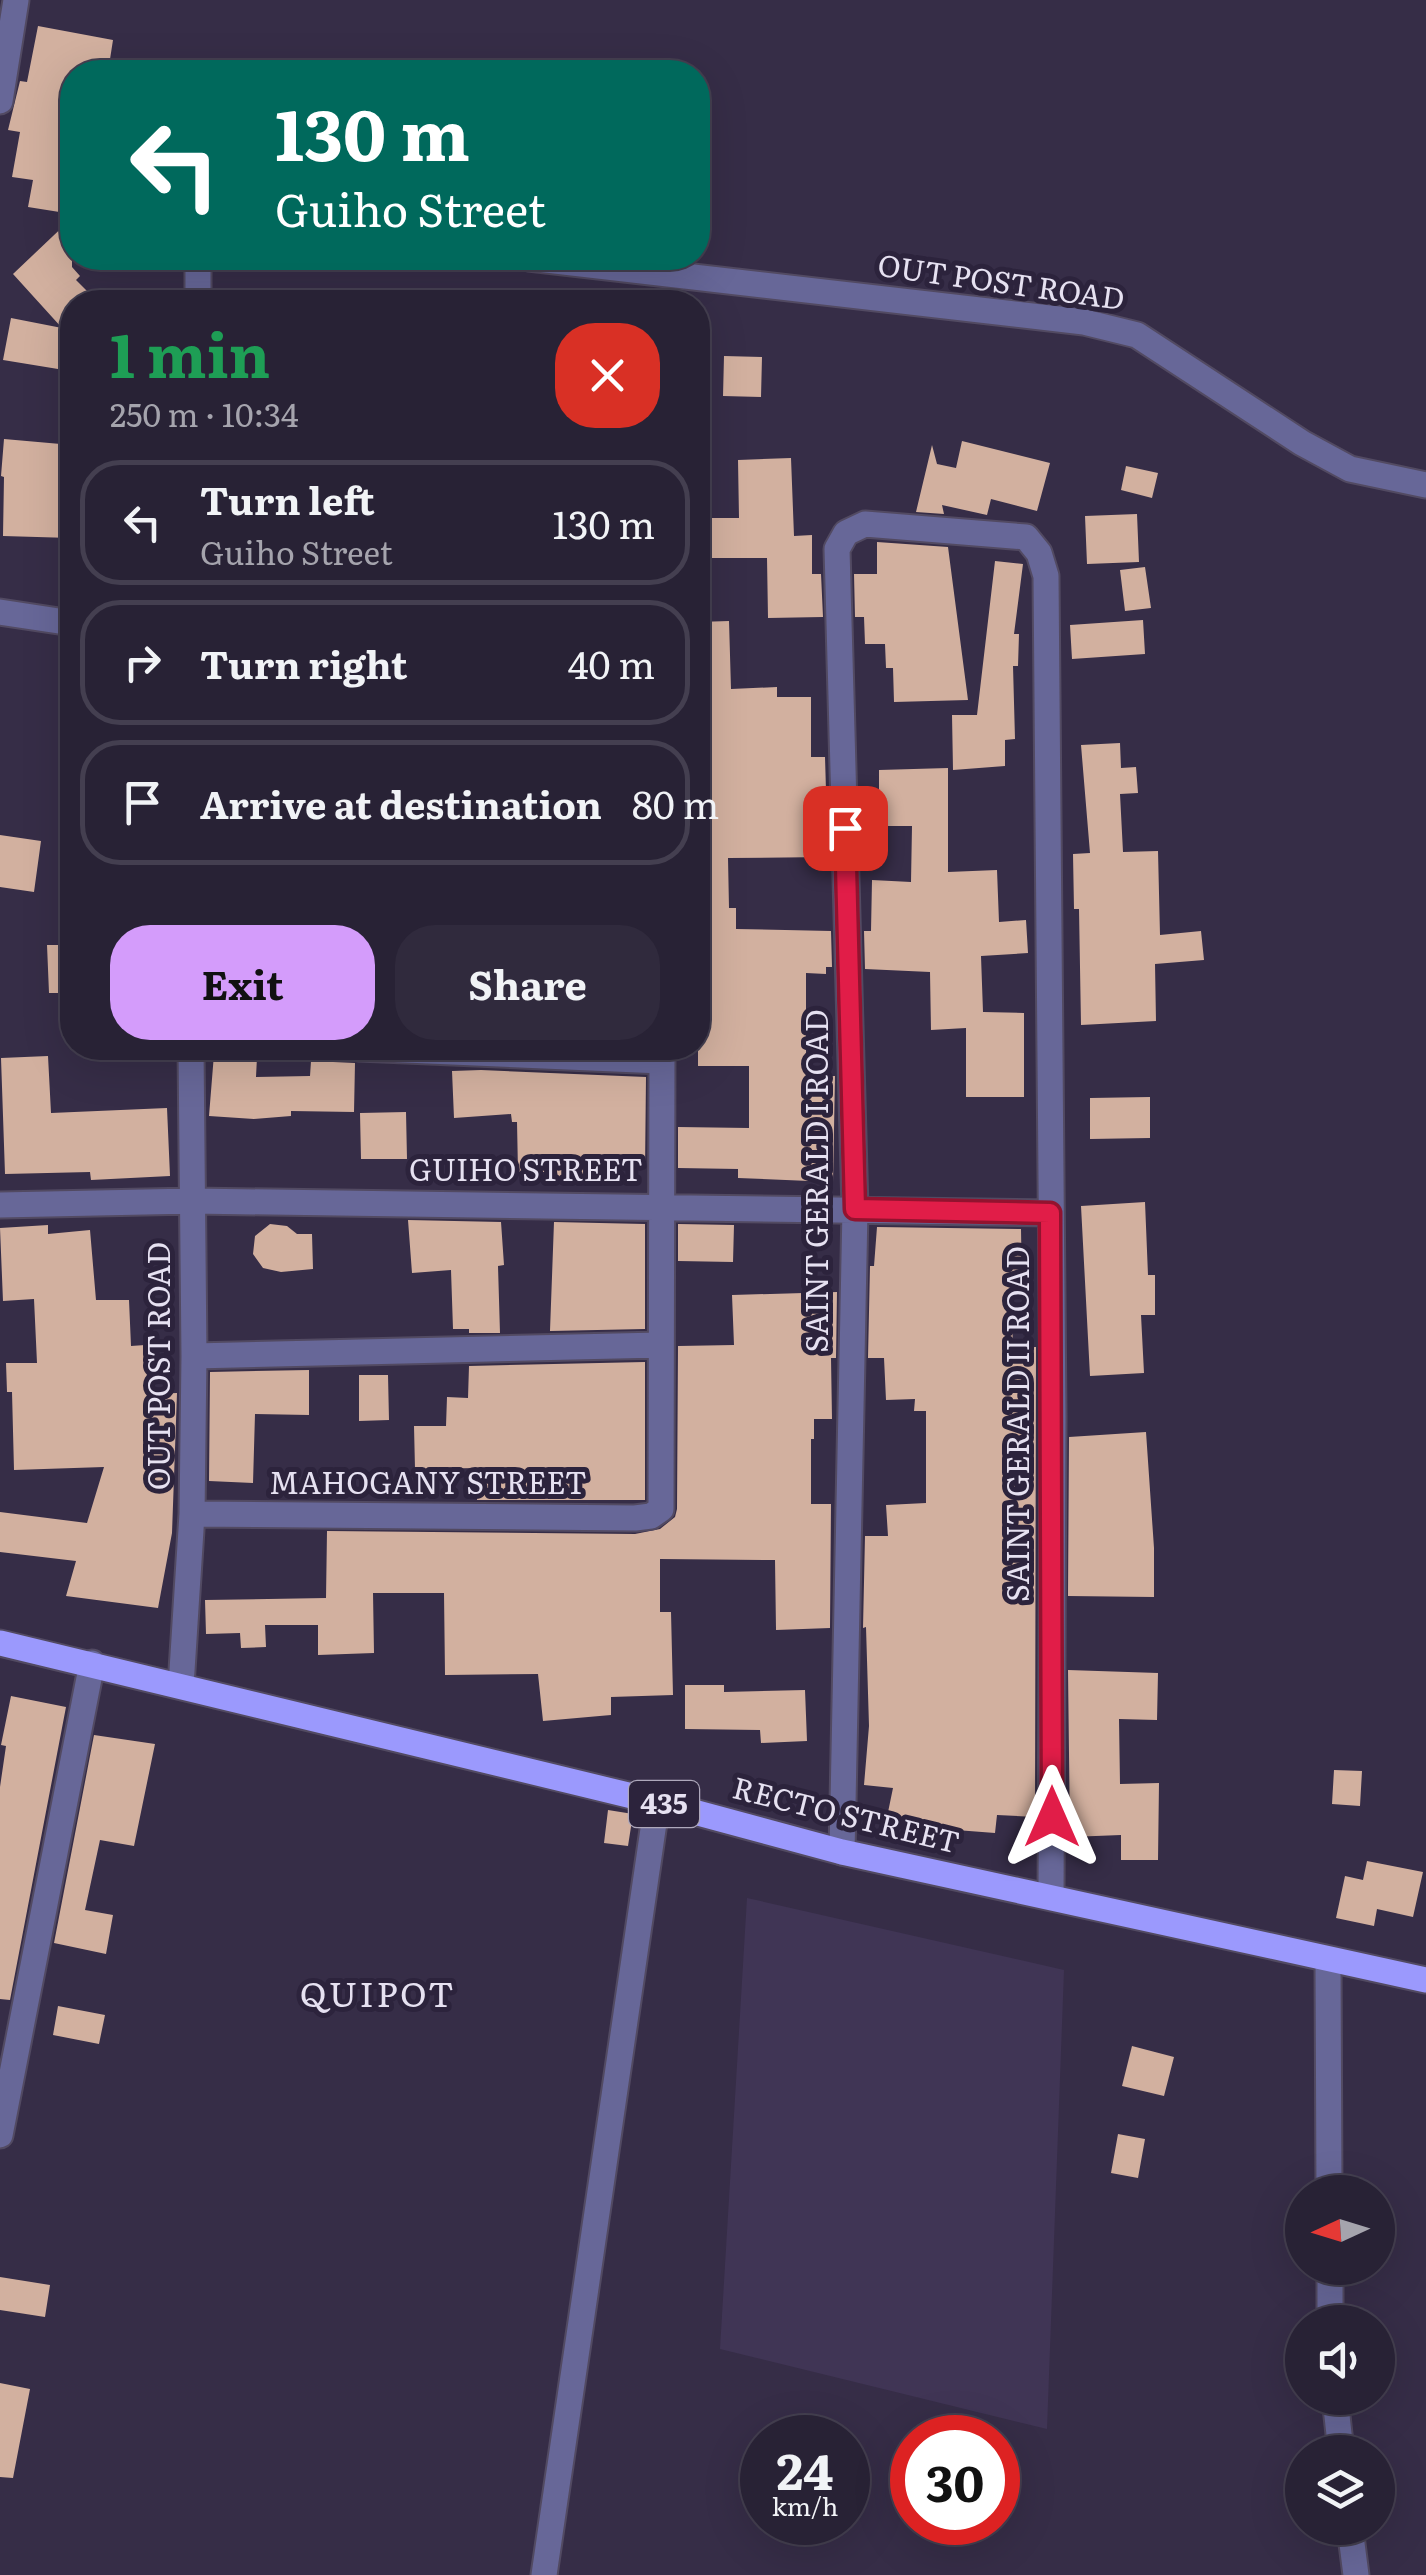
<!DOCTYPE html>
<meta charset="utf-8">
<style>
:root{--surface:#282235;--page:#302a3d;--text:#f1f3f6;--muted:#a5a4ad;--line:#443f50;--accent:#d49cfb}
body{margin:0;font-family:Literata,serif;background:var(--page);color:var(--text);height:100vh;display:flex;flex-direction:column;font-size:38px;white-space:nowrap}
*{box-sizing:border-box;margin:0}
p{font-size:32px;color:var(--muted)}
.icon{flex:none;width:55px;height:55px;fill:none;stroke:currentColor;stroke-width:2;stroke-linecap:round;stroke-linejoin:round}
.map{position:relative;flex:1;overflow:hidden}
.details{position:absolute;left:60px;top:290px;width:650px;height:770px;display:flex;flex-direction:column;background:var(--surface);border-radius:40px;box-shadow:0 10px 40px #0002,0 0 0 2px var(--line)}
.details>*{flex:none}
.guide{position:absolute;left:60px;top:60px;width:650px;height:210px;border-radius:40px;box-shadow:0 10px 40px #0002,0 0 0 2px var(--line);background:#00695c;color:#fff;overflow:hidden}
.needle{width:65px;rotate:266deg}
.fabs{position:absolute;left:1285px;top:2175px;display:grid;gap:20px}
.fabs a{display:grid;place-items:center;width:110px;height:110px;border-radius:50%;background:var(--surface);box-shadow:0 10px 40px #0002,0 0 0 2px var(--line);font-size:50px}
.speed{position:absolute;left:740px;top:2415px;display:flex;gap:20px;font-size:50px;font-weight:700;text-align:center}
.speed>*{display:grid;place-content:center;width:130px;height:130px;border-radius:50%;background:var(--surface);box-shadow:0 10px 40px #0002,0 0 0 2px var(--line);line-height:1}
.speed small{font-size:25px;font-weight:400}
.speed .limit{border:15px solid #d22;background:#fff;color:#111}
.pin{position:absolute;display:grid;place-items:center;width:85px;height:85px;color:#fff;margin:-42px;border-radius:20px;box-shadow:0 5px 15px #0006}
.me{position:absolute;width:110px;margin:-55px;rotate:0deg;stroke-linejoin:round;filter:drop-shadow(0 0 8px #0008)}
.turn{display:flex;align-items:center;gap:35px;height:210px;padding:0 50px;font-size:45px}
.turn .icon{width:130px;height:130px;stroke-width:2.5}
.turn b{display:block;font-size:70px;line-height:85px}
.round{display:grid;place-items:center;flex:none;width:105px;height:105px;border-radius:40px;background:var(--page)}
.headline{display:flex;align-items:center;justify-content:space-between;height:170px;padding:0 50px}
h1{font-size:60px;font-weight:700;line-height:75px;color:#1e9e55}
.cta{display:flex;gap:20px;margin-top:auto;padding:20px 50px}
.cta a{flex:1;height:115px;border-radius:40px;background:var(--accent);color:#111;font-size:40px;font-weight:700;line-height:115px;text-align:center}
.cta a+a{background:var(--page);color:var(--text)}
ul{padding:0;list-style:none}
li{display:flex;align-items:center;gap:30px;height:125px;margin:0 20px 15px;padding:0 30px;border:5px solid var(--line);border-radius:40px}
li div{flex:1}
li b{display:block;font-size:38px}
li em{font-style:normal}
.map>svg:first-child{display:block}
.built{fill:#403555}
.building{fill:#d2b09f}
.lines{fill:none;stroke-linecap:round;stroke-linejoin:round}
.minor-casing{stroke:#524a62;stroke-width:29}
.major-casing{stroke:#524a62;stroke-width:29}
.minor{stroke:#676798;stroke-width:25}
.major{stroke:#9b99fd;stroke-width:25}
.route-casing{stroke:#92132f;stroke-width:25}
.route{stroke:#e11d48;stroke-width:18}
.labels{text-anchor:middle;stroke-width:10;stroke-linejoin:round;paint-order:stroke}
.shield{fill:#2c233c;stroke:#aea8bb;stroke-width:2.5}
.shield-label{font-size:28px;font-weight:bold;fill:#e6e1f1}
.street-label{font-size:30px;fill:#e6e1f1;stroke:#2c233c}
.quarter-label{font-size:35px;letter-spacing:2.5px;fill:#e6e1f1;stroke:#2c233c}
</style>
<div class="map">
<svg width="1426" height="2575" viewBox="0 0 1426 2575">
<rect width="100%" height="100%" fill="#362d47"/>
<path class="built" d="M747 1898 1064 1970 1047 2429 720 2349Z"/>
<path class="building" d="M38 26 113 40 108 72H72V214L28 207 33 180 12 177 20 132 8 130 20 81 27 82Z
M72 218V267L80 276 76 280 98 302H69L58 369 3 360 11 318 62 328 13 274Z
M724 356 762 357 761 397 723 396Z
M4 439 72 445 66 507H72L71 538 3 536 4 477 1 476Z
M962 441 1050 463 1037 511 991 499 987 515 942 505 944 514 916 512 932 445 937 464 956 468Z
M791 458 794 536 812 535V574H821L823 617 768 618 767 558H698V518H739L738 460Z
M1126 466 1158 473 1152 498 1121 490Z
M1137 514 1139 562 1087 564 1085 516Z
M877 542 948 547 968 700 894 702 893 668H886L885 644H865L864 617H855L854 574H877Z
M995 561 1023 564 1014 634H1019L1018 666H1013L1015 739 1005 740V766L953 770 952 715H977Z
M1145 567 1151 608 1125 611 1120 570Z
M1143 620 1145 654 1072 659 1070 625Z
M729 621 731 689 777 687V697H811V757H825L828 857 728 858 729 908H736V929L831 931 832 967H826V974L806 973V1077L835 1076 833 1182 738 1178V1169L678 1168V1127L749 1128V1066H698V622Z
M1120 743 1121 768 1136 767 1138 793 1120 794 1123 852 1158 851 1160 935 1201 931 1204 960 1155 964 1156 1021 1081 1025 1079 909H1074L1073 854 1090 853 1081 745Z
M948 768V872L997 870 999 922 1026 920 1028 953 981 956 983 1012 1024 1013V1097H966V1028L931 1030 930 972 865 969 864 931H871L872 880 911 882 912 826H879V770Z
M0 835 41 841 34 892 0 887Z
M47 945H72V993H49Z
M214 1054 257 1057 256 1077 310 1076 311 1061 355 1063 354 1112 291 1111V1116L254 1119 209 1116Z
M48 1056 51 1113 167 1108 170 1176 91 1180 90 1172 5 1174 1 1058Z
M481 1070 646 1077 645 1169 597 1170V1174L558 1177 557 1172H518L517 1122H512L511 1114 454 1118 452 1071Z
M1150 1097V1138L1090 1139V1098Z
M406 1112 407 1159H361L360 1113Z
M1145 1202 1148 1275H1155V1315H1141L1144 1373 1090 1376 1081 1206Z
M408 1220 501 1222 504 1265 498 1266 500 1333H469V1329H453L451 1270 412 1273Z
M554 1222 645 1224V1329L550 1331Z
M270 1224 287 1226 297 1234H312L313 1269 281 1272 263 1268 253 1254 255 1236Z
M678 1224 734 1225 733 1262 678 1261Z
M48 1225V1234L90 1230 96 1300H129L131 1346 145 1345 148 1394 177 1393 172 1533 158 1608 66 1596 76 1561 0 1552V1512L87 1523 104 1467 14 1470 12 1392H7L6 1363H37L34 1299 3 1301 0 1228Z
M877 1227 1021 1229 1022 1291H1011L1013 1348 1036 1347 1035 1817 997 1815 995 1833 956 1830 887 1817 893 1788 864 1785 869 1726 866 1627 863 1628 865 1536H888L886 1505 926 1503V1411H914L915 1399 886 1400 884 1358H868L870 1266H874Z
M837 1292 836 1358H831L832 1419H814V1439H811V1504H831L830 1628 776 1630 775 1560 660 1559V1612H671L673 1695 611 1697V1715L543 1721 538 1674 445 1675 444 1593H373L374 1653 318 1655V1625H265L266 1647 241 1648 240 1633 206 1634 205 1600 326 1598 327 1531 635 1534 660 1529 675 1517 677 1509 678 1346 734 1345 732 1295Z
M645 1362V1500H477L478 1468 415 1469 414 1426H446L447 1397 468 1398 469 1366Z
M309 1370V1415L255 1414 253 1483 209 1481 210 1372Z
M359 1375H388L389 1420 359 1421Z
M1146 1432 1154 1548V1597L1068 1596 1069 1437Z
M1068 1670 1158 1673 1157 1720 1119 1719 1120 1784 1159 1783 1158 1860H1121V1835L1070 1837Z
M685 1685H724V1692L805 1690 807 1741 761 1743 760 1730 685 1729Z
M11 1696 66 1707 10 2000 0 1999V1787L6 1746 1 1745Z
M94 1735 155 1744 134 1846 100 1840 85 1910 113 1915 106 1954 54 1943Z
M1334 1770 1362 1771 1360 1806 1332 1804Z
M608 1810 633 1814 628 1846 604 1843Z
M1367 1861 1423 1872 1413 1917 1377 1909 1374 1926 1336 1918 1345 1876 1363 1880Z
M58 2006 105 2015 99 2044 53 2035Z
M1132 2046 1174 2057 1164 2096 1122 2086Z
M1118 2134 1145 2139 1138 2178 1111 2173Z
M0 2277 50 2285 45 2317 0 2310Z
M0 2383 30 2389 13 2478 0 2477Z"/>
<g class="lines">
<g class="minor-casing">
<path id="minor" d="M0 101 16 0
M198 258V302
M529 258 1084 322 1137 335 1302 443 1350 469 1426 485
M0 612 72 623
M359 1048 662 1061
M0 1205 193 1201 1051 1213
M194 1356 660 1345
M192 1514 635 1518 651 1516 661 1509 662 1048
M181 1686 192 1514 194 1356 191 1048
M842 1852 855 1209 837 549 846 533 865 524 1026 537 1039 553 1046 576 1053 1417 1051 1897
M1328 1960 1329 2192
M0 2135 92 1663
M1330 2268V2322
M1335 2398 1341 2452
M1350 2528 1356 2575
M544 2575 657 1802"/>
</g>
<g class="major-casing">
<path id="major" d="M0 1643 657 1802 842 1852 1426 1980"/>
</g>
<use href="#minor" class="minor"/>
<use href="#major" class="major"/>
</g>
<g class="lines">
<g class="route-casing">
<path id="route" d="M845 828 855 1209 1050 1213 1052 1817"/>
</g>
<use href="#route" class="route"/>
</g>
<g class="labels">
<rect class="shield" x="629" y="1781" width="70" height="46" rx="8"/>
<g class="shield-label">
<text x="664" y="1814">435</text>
</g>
<g class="street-label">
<text transform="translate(1001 283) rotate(8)" y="10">OUT POST ROAD</text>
<text x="526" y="1181">GUIHO STREET</text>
<text transform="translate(818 1181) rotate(-90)" y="10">SAINT GERALD I ROAD</text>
<text transform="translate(160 1366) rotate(-90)" y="10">OUT POST ROAD</text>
<text transform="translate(1019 1424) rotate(-90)" y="10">SAINT GERALD II ROAD</text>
<text x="428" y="1494">MAHOGANY STREET</text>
<text transform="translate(846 1816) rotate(14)" y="10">RECTO STREET</text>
</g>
<g class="quarter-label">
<text x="378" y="2007">QUIPOT</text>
</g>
</g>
</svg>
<div class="fabs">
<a><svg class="needle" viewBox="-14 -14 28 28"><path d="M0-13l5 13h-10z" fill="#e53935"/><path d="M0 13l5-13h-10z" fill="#a5a4ad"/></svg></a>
<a><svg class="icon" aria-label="sound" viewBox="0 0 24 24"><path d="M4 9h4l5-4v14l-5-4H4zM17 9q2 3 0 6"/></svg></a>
<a><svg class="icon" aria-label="layers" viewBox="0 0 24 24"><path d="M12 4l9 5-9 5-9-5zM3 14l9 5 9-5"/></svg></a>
</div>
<div class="speed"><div>24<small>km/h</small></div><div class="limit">30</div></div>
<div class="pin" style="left:845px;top:828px;background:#d93025"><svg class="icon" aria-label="arrive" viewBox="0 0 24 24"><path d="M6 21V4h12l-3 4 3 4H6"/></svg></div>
<svg class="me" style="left:1052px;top:1817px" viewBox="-20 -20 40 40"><path d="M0-17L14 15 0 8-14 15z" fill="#e11d48" stroke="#fff" stroke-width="4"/></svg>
<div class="guide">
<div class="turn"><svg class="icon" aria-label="left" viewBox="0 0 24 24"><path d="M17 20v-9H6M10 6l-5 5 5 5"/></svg><div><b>130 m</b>Guiho Street</div></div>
</div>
<section class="details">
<div class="headline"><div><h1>1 min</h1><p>250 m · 10:34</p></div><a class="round" style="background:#d93025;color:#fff"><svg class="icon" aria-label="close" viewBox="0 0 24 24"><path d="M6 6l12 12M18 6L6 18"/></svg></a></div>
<ul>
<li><svg class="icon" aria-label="left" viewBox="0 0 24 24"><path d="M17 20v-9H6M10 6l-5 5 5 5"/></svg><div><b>Turn left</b><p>Guiho Street</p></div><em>130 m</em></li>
<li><svg class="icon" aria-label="right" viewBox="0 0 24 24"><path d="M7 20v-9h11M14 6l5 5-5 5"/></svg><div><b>Turn right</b></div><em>40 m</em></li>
<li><svg class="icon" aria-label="arrive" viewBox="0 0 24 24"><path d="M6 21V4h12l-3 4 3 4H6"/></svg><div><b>Arrive at destination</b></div><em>80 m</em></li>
</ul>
<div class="cta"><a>Exit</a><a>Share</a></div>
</section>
</div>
